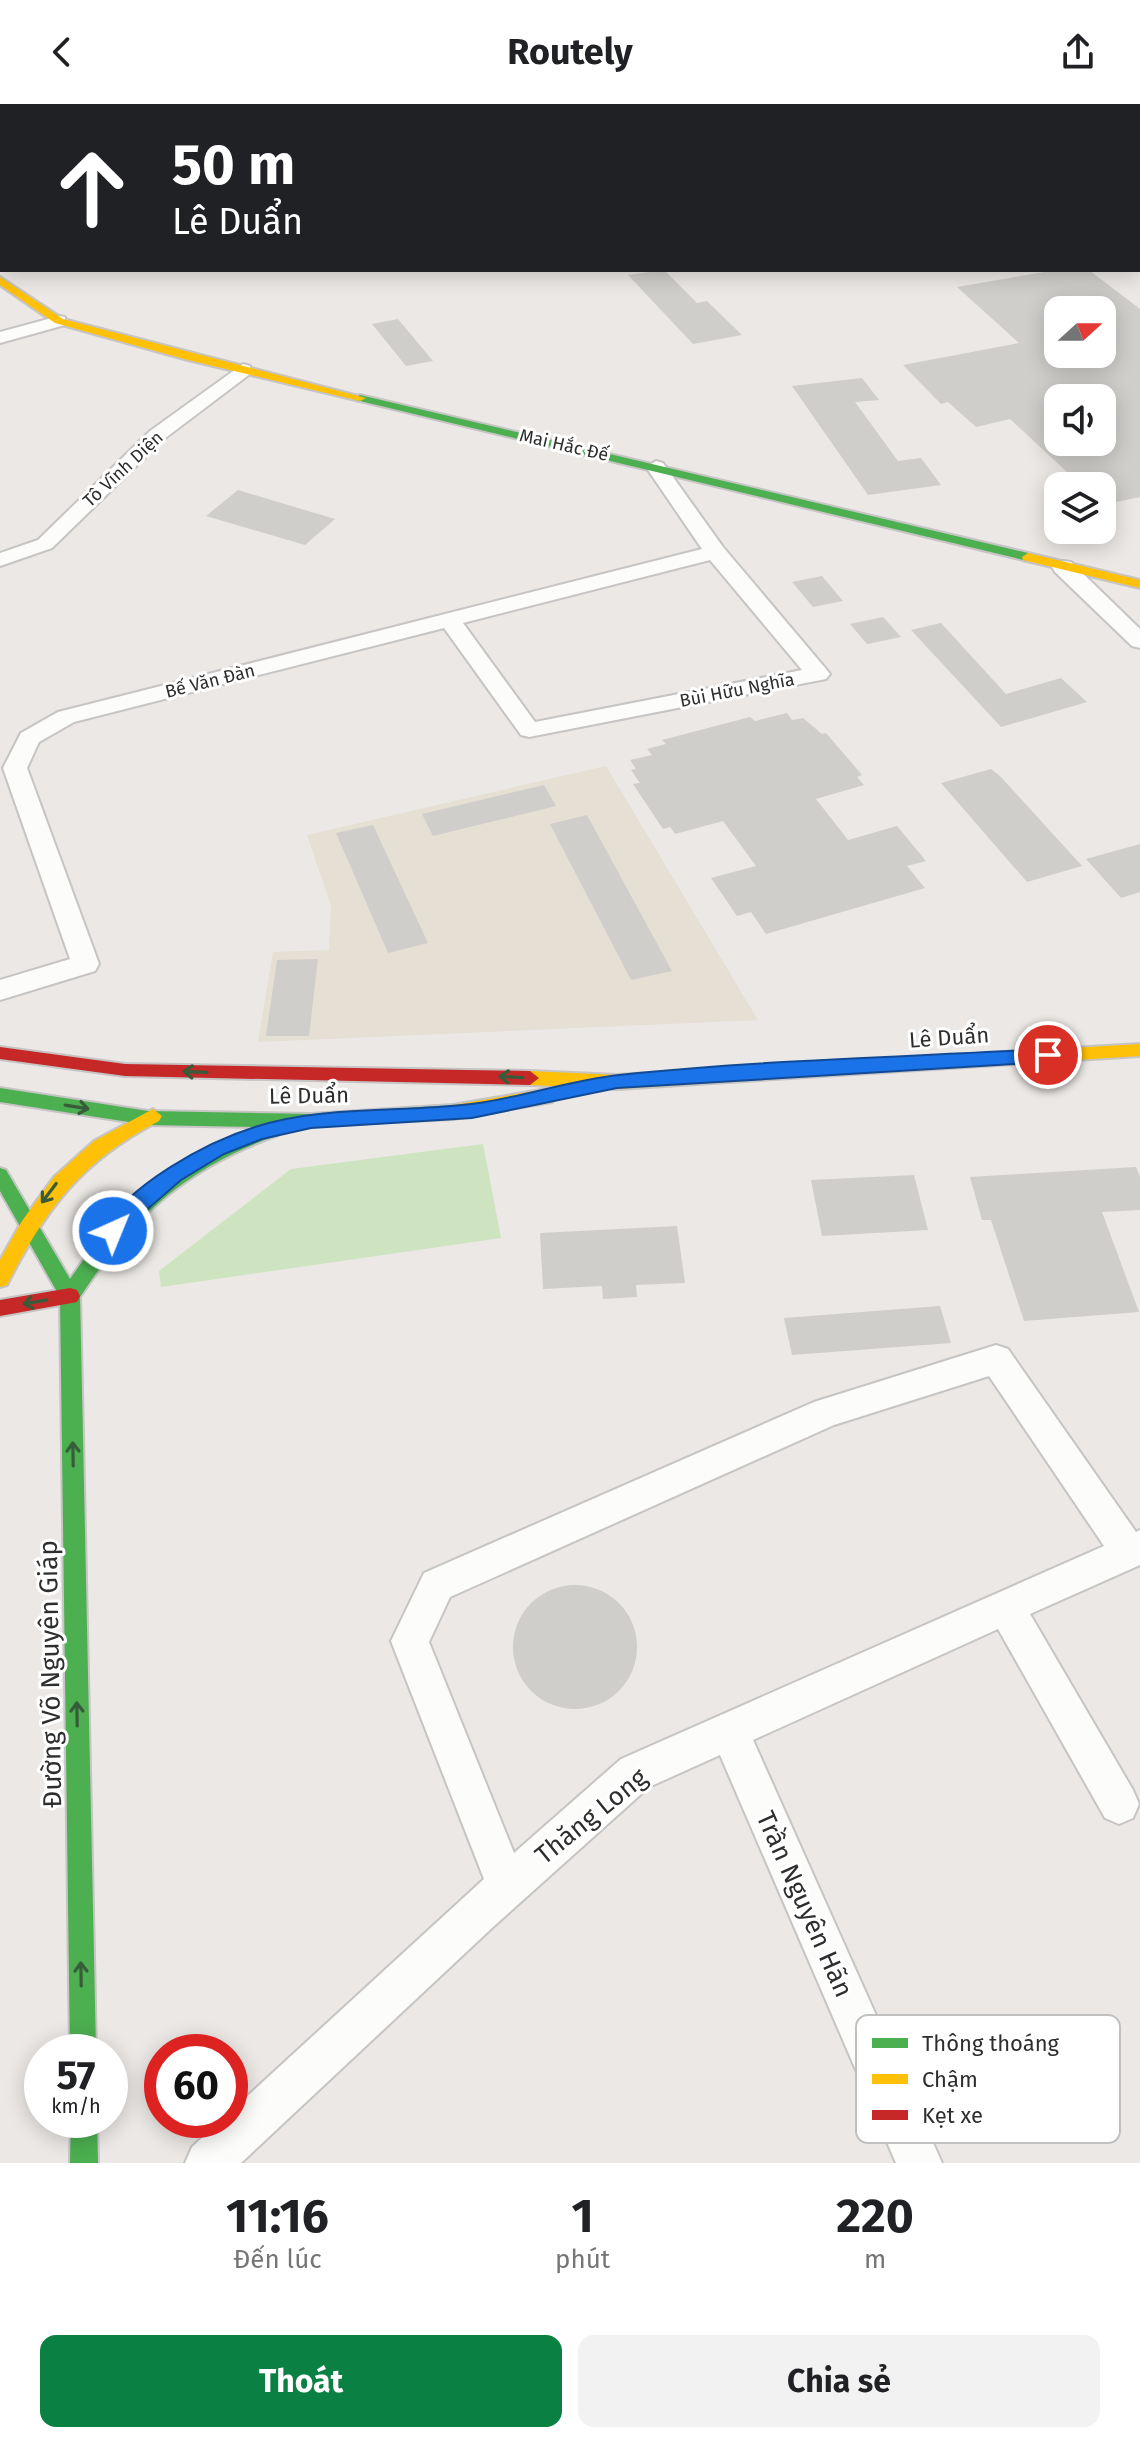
<!DOCTYPE html>
<html lang="vi">
<meta charset="utf-8">
<style>
:root{--surface:#fff;--page:#f2f2f2;--text:#202124;--muted:#757577;--accent:#0b8043}
body{margin:0;font-family:"Fira Sans",sans-serif;background:var(--page);color:var(--text);height:100vh;display:flex;flex-direction:column;font-size:30px;white-space:nowrap}
*{box-sizing:border-box;margin:0}
p{font-size:26px;color:var(--muted)}
.icon{flex:none;width:44px;height:44px;fill:none;stroke:currentColor;stroke-width:2;stroke-linecap:round;stroke-linejoin:round}
.map{position:relative;height:2059px;overflow:hidden}
.details{display:flex;flex-direction:column;background:var(--surface);flex:1}
.details>*{flex:none}
.top-card{position:absolute;left:0px;top:0px;width:1140px;height:168px;box-shadow:0 4px 20px #0003;background:#202124;color:#fff;overflow:hidden}
.needle{width:52px;rotate:69deg}
.tools{position:absolute;left:1044px;top:192px;display:grid;gap:16px}
.tools a{display:grid;place-items:center;width:72px;height:72px;border-radius:16px;background:var(--surface);box-shadow:0 4px 20px #0003;font-size:40px}
.speed{position:absolute;left:24px;top:1930px;display:flex;gap:16px;font-size:40px;font-weight:700;text-align:center}
.speed>*{display:grid;place-content:center;width:104px;height:104px;border-radius:50%;background:var(--surface);box-shadow:0 4px 20px #0003;line-height:1}
.speed small{font-size:20px;font-weight:400}
.speed .limit{border:12px solid #d22;background:#fff;color:#111}
.pin{position:absolute;display:grid;place-items:center;width:68px;height:68px;color:#fff;margin:-34px;border:4px solid #fff;border-radius:50%;box-shadow:0 2px 8px #0007}
.me{position:absolute;width:88px;margin:-44px;rotate:44deg;stroke-linejoin:round;filter:drop-shadow(0 0 6px #0008)}
.turn{display:flex;align-items:center;gap:28px;height:168px;padding:0 40px;font-size:36px}
.turn .icon{width:104px;height:104px;stroke-width:2.5}
.turn b{display:block;font-size:56px;line-height:68px}
.eta{display:flex;justify-content:space-evenly;align-items:center;height:136px;text-align:center}
.eta b{font-size:48px;font-weight:700;line-height:56px}
.cta{display:flex;gap:16px;margin-top:auto;padding:16px 40px}
.cta a{flex:1;height:92px;border-radius:16px;background:var(--accent);color:#fff;font-size:32px;font-weight:700;line-height:92px;text-align:center}
.cta a+a{background:var(--page);color:var(--text)}
header{display:flex;justify-content:space-between;align-items:center;height:104px;padding:0 40px;background:var(--surface);font-size:36px;font-weight:700}
.map>svg:first-child{display:block}
.education{fill:#e5dfd4}
.green{fill:#cee4c0}
.building{fill:#d0cecb;fill-rule:evenodd}
.lines{fill:none;stroke-linecap:round;stroke-linejoin:round}
.street-casing{stroke:#c6c4c4;stroke-width:4}
.fast-casing{stroke:#c6c4c4;stroke-width:4}
.slow-casing{stroke:#c6c4c4;stroke-width:4}
.jam-casing{stroke:#c6c4c4;stroke-width:4}
.street{fill:#fcfcfb;fill-rule:evenodd}
.fast{fill:#4caf50;fill-rule:evenodd}
.slow{fill:#ffc107;fill-rule:evenodd}
.jam{fill:#c62828;fill-rule:evenodd}
.oneway{stroke:#385b3a}
.route{fill:#1a73e8;stroke:#114b97;stroke-width:2}
.labels{text-anchor:middle;stroke-width:6;stroke-linejoin:round;paint-order:stroke}
.far-street-label{font-size:18px;fill:#2e2e2e;stroke:#fff}
.street-label{font-size:22px;fill:#2e2e2e;stroke:#fff}
.near-street-label{font-size:26px;fill:#2e2e2e;stroke:#fff}
.key{fill:#fff;stroke:#c0c0c0;stroke-width:2}
.key-label{font-size:22px;fill:#2e2e2e}
</style>
<header><svg class="icon" aria-label="back" viewBox="0 0 24 24"><path d="M15 5l-7 7 7 7"/></svg>Routely<svg class="icon" aria-label="share" viewBox="0 0 24 24"><path d="M12 15V3M7 8l5-5 5 5M5 13v7h14v-7"/></svg></header>
<div class="map">
<svg width="1140" height="2059" viewBox="0 0 1140 2059">
<rect width="100%" height="100%" fill="#ebe8e5"/>
<path class="education" d="M942 0H1140V138L1138 2Z
M606 662 758 916 258 938 273 848 329 846 331 802 307 731Z"/>
<path class="green" d="M483 1040 501 1134 161 1183 159 1167 291 1065Z"/>
<path class="building" d="M664 166 697 199 707 197 742 231 693 240 628 171Z
M1056 166H1089L1140 205V393L1102 401V382H1082L1010 315 976 323 948 298 941 300 903 261 1019 239 957 183ZM1058 206H1102V250H1058ZM1058 294H1102V338H1058Z
M398 215 433 257 406 262 372 220Z
M862 274 879 296 855 298 898 357 921 354 941 381 868 391 792 282Z
M238 386 335 415 305 441 206 412Z
M822 472 843 497 813 503 792 478Z
M883 513 901 533 867 540 850 520Z
M941 519 1006 590 1061 574 1087 598 1001 623 911 526Z
M787 609 792 616 803 614 822 630 826 629 862 671 857 673 864 681 816 695 848 736 897 722 926 757 907 762 925 784 766 830 751 808 737 812 711 774 756 762 723 717 675 730 670 723 663 725 633 680 640 679 631 666 636 665 630 656 652 651 647 645 666 640 662 636 750 613 755 617Z
M991 665 1001 673 1082 762 1027 778 941 679Z
M544 681 556 702 433 732 422 710Z
M587 711 672 867 631 876 550 720Z
M373 721 428 839 388 849 336 729Z
M1140 740V788L1121 794 1086 755Z
M318 855 309 932H266L277 856Z
M1136 1063 1140 1073V1106L1102 1108 1139 1208 1024 1217 991 1116H982L970 1073Z
M914 1071 928 1126 822 1132 811 1076Z
M677 1122 685 1179 636 1181 637 1193 603 1195 602 1182 543 1185 540 1129Z
M940 1202 951 1239 792 1251 784 1214Z
M513 1543a62 62 0 1 1 124 0a62 62 0 1 1-124 0Z"/>
<g class="lines">
<g class="street-casing">
<path id="street" d="M59 212 65 213V221L0 239V228Z
M243 260 250 262V270L164 335 52 444 0 462V449L38 436 150 327Z
M656 357 663 359 723 443 826 565 830 570 826 575 529 633 521 631 444 524 74 618 39 638 27 664 99 860 95 867 0 896V876L70 855 3 664 21 629 58 608 702 445 646 363ZM710 456 802 566 535 618 463 519Z
M1063 457 1071 458 1140 525V544L1132 542 1055 468 1052 463 1055 458Z
M996 1241 1008 1245 1136 1428 1140 1426V1461L1030 1510 1133 1686 1139 1700 1133 1714 1119 1720 1105 1714 998 1525 753 1636 942 2059H896L720 1651 649 1683 493 1823 241 2059H185L192 2043 221 2016H230V2008L484 1775 391 1537 424 1469 814 1298ZM989 1272 1104 1442 621 1655 514 1749 429 1538 450 1493 834 1321Z"/>
</g>
<g class="fast-casing">
<path id="fast" d="M913 0H923L924 2H914Z
M360 291 1028 449 1034 453 1028 457 356 296 354 294Z
M0 984 148 1007 311 1010 453 1001 462 1008 453 1015 279 1023 278 1031C186 1064 133 1112 80 1193L96 1948H70L60 1193 0 1087V1064L6 1066 70 1175C121 1100 175 1053 261 1023L148 1021 0 998Z
M71 2016H97L98 2059H70Z"/>
</g>
<g class="slow-casing">
<path id="slow" d="M0 173 63 215 366 294 360 297 188 256 55 219 0 181Z
M1028 449 1140 476V484L1023 456 1022 453Z
M1140 940V952L617 985 530 981 521 974 530 967 617 971Z
M552 984 561 991 552 998 453 1015 444 1008 453 1001Z
M153 1005 162 1012 159 1017C82 1057 46 1104 7 1181L0 1183V1156L22 1117 54 1073 94 1037Z"/>
</g>
<g class="jam-casing">
<path id="jam" d="M1138 158H1140V166H1138Z
M0 943 125 960 530 967 539 974 530 981 125 972 0 955Z
M70 1184 77 1186 80 1192 77 1198 0 1212V1196Z"/>
</g>
<use href="#street" class="street"/>
<use href="#fast" class="fast"/>
<use href="#slow" class="slow"/>
<use href="#jam" class="jam"/>
</g>
<defs><path id="oneway-shaft" d="M-6 0H5M1.5-3L5.5 0L1.5 3" fill="none" stroke-width="1.6" stroke-linecap="round" stroke-linejoin="round" transform="scale(2)"/></defs>
<g class="oneway">
<use href="#oneway-shaft" transform="translate(195 968) rotate(-178)"/>
<use href="#oneway-shaft" transform="translate(511 973) rotate(-177)"/>
<use href="#oneway-shaft" transform="translate(77 1003) rotate(9)"/>
<use href="#oneway-shaft" transform="translate(49 1089) rotate(127)"/>
<use href="#oneway-shaft" transform="translate(35 1198) rotate(170)"/>
<use href="#oneway-shaft" transform="translate(73 1350) rotate(-91)"/>
<use href="#oneway-shaft" transform="translate(77 1610) rotate(-91)"/>
<use href="#oneway-shaft" transform="translate(81 1870) rotate(-91)"/>
</g>
<path class="route" d="M1048 945 1057 951 1048 958 617 984 472 1014 311 1024 262 1035 224 1050 181 1076 113 1135 103 1127C127 1081 207 1038 255 1023 325 1001 399 1009 471 1000 521 994 570 976 619 971 761 956 905 953 1048 945Z"/>
<g class="labels">
<g class="far-street-label">
<text transform="translate(564 341) rotate(13)" y="6">Mai Hắc Đế</text>
<text transform="translate(123 365) rotate(-43)" y="6">Tô Vĩnh Diện</text>
<text transform="translate(210 577) rotate(-14)" y="6">Bế Văn Đàn</text>
<text transform="translate(737 586) rotate(-11)" y="6">Bùi Hữu Nghĩa</text>
</g>
<g class="street-label">
<text transform="translate(949 933) rotate(-4)" y="8">Lê Duẩn</text>
<text transform="translate(309 991) rotate(-1)" y="8">Lê Duẩn</text>
</g>
<g class="near-street-label">
<text transform="translate(50 1570) rotate(-91)" y="9">Đường Võ Nguyên Giáp</text>
<text transform="translate(591 1712) rotate(-39)" y="9">Thăng Long</text>
<text transform="translate(805 1800) rotate(66)" y="9">Trần Nguyên Hãn</text>
</g>
</g>
<rect x="856" y="1911" width="264" height="128" rx="12" class="key"/>
<rect x="872" y="1934" width="36" height="10" fill="#4caf50"/>
<rect x="872" y="1970" width="36" height="10" fill="#ffc107"/>
<rect x="872" y="2006" width="36" height="10" fill="#c62828"/>
<g class="key-label">
<text x="922" y="1947">Thông thoáng</text>
<text x="922" y="1983">Chậm</text>
<text x="922" y="2019">Kẹt xe</text>
</g>
</svg>
<div class="tools">
<a><svg class="needle" viewBox="-14 -14 28 28"><path d="M0-13l5 13h-10z" fill="#e53935"/><path d="M0 13l5-13h-10z" fill="#757577"/></svg></a>
<a><svg class="icon" aria-label="sound" viewBox="0 0 24 24"><path d="M4 9h4l5-4v14l-5-4H4zM17 9q2 3 0 6"/></svg></a>
<a><svg class="icon" aria-label="layers" viewBox="0 0 24 24"><path d="M12 4l9 5-9 5-9-5zM3 14l9 5 9-5"/></svg></a>
</div>
<div class="speed"><div>57<small>km/h</small></div><div class="limit">60</div></div>
<div class="pin" style="left:1048px;top:951px;background:#d93025"><svg class="icon" aria-label="arrive" viewBox="0 0 24 24"><path d="M6 21V4h12l-3 4 3 4H6"/></svg></div>
<svg class="me" style="left:113px;top:1127px" viewBox="-20 -20 40 40"><circle r="17" fill="#1a73e8" stroke="#fff" stroke-width="3"/><path d="M0-11L8 9 0 5-8 9z" fill="#fff"/></svg>
<div class="top-card">
<div class="turn"><svg class="icon" aria-label="ahead" viewBox="0 0 24 24"><path d="M12 20V5M6 11l6-6 6 6"/></svg><div><b>50 m</b>Lê Duẩn</div></div>
</div>
</div>
<section class="details">
<div class="eta">
<div><b>11:16</b><p>Đến lúc</p></div>
<div><b>1</b><p>phút</p></div>
<div><b>220</b><p>m</p></div>
</div>
<div class="cta"><a>Thoát</a><a>Chia sẻ</a></div>
</section>
